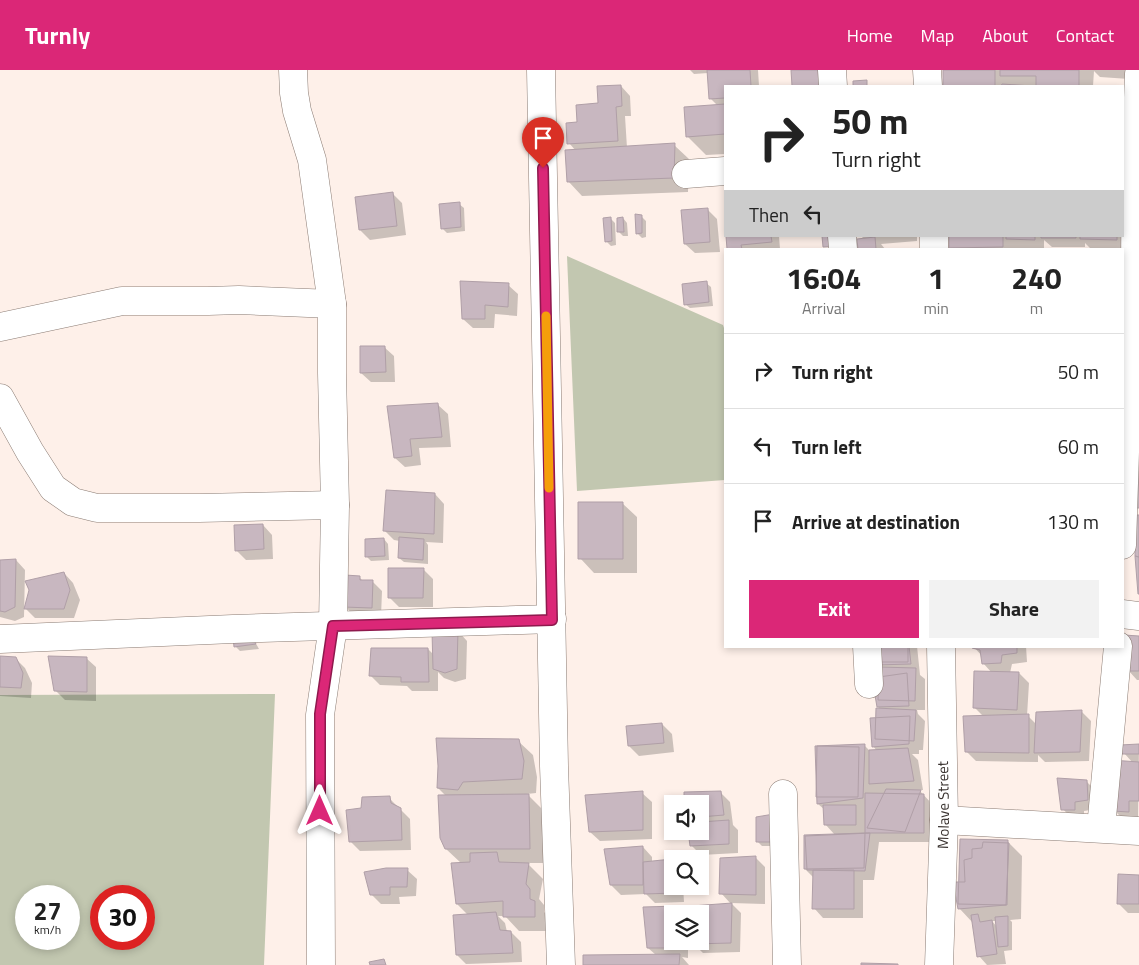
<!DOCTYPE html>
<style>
:root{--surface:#fff;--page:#f2f2f2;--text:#222;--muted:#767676;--line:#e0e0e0;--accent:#db2777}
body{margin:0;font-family:"Titillium Web",sans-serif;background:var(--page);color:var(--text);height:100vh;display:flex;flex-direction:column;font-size:19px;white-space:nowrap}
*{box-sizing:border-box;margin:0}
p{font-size:16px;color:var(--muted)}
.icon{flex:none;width:28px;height:28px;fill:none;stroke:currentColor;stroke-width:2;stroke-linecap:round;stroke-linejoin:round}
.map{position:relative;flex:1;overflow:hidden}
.side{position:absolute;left:724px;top:178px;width:400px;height:400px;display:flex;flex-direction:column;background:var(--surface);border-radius:0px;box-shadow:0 2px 8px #0003}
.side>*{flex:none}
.hud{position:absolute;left:724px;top:15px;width:400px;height:152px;border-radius:0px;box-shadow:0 2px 8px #0003;background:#fff;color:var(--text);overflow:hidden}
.fabs{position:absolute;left:664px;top:725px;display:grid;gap:10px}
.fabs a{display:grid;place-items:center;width:45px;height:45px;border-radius:0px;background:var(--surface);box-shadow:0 2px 8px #0003;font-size:25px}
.speed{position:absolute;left:15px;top:815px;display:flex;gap:10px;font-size:25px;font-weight:700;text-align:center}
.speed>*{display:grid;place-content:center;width:65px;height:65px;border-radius:50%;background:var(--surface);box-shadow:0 2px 8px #0003;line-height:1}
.speed small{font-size:12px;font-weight:400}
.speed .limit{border:8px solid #d22;background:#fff;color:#111}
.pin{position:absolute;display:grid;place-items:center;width:42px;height:42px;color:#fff;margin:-51px -21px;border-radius:50% 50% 50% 0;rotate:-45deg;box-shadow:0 0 5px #0007}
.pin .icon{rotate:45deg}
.me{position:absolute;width:55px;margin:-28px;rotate:0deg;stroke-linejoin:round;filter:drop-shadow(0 0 4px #0008)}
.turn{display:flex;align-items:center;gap:18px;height:105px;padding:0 25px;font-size:22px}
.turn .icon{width:65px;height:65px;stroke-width:2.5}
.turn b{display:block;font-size:35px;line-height:42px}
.then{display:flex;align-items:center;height:48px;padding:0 25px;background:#0003;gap:10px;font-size:19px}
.eta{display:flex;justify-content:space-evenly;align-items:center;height:85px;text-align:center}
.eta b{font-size:30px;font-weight:700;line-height:35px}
.action{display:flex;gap:10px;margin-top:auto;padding:10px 25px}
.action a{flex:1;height:58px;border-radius:0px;background:var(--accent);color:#fff;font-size:20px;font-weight:700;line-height:58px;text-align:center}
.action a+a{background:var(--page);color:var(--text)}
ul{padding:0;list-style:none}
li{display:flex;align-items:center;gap:15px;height:75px;padding:0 25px;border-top:1px solid var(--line)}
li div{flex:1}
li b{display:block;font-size:19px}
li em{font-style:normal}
header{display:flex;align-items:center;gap:30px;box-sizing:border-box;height:70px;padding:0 25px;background:var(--accent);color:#fff}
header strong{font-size:24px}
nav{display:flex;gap:28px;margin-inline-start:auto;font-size:18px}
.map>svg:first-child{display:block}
.green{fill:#c2c7b0;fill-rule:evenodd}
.shadow{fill:#0003;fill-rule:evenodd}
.building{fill:#c8b7c0;stroke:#b09fa7}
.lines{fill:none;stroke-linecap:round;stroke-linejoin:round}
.minor-casing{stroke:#8b7c74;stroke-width:29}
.minor{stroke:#fff;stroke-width:28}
.route-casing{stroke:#8e194d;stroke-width:12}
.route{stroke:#db2777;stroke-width:9}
.slow{stroke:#f59e0b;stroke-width:9}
.labels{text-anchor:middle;stroke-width:4;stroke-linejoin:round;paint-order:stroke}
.street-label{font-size:15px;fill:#39322f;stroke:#fef0e9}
</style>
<header>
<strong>Turnly</strong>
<nav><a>Home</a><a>Map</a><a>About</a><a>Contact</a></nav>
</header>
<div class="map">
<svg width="1139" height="895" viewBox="0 0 1139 895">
<rect width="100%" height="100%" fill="#fef0e9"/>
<path class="green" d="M567 186 723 255 725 261V410L577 421Z
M275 624 264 895H0V625ZM26 826H69V869H26ZM101 826H144V869H101Z"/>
<path class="shadow" d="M690 0H758L759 16H725V84L706 85 687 66 718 36 710 28 708 3 694 4Z
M944 0H1130L1129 9 1100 7 1094 1 1093 16H944Z
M621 16 630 26 631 46H625L627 78 674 75 689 89 688 122 582 126 568 111 576 81 569 73 578 54Z
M1122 20 1130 27 1129 63H1122Z
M393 124 402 133 406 165 370 170 360 160Z
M459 134 464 138 465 161 447 163 442 158Z
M708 140 717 149 720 182 695 183 685 174Z
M641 146 646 151V167L642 168 637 163Z
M610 148 615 153 616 175 611 176 606 171Z
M623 148 627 153 628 166H623L619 162Z
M727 166H779L780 179H728Z
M861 166H917V171L881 174 885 179H859L864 169Z
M950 166H1122L1126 179H1091L1085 173V177H1052L1044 170V179H952L950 177Z
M706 213 711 217 713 236 690 238 685 234Z
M508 215 518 224 517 246 495 244 494 258H473L463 249Z
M384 277 394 286 395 312H371L361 303Z
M438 335 448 344 451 377 419 378 421 395 405 397 395 388 388 337Z
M435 424 444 434 443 473 426 472 428 475V494L404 492 399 488 400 471 394 470 385 461Z
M622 433 637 447V503H594L580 488Z
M263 455 272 465 273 489 246 490 236 480Z
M384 469 388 474 389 490 371 491 367 487Z
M16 490 25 500 24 547 15 551 0 547V491Z
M424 500 433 509V537H399L389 527Z
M64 503 73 513 80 530 74 548H35L26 539Z
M359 507 363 511H372L382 521 381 547 354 546 345 536Z
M458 561 467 571 466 609 455 612 444 608 438 602V621H412L407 616 380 615 370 605 428 579 434 585Z
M1139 567V610H1137L1128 600Z
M254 570 259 579 240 581 235 576Z
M873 576H917L920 605 925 609V640H917L918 644 925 651 923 680H919V684H912L918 690 923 720H919L933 735V772H879L874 810H863V848H823L814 838V808L805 799 835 765 825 754V740L818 734 816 677 864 675 870 681H877L873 676 877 649 881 640 878 637Z
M973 576H1026L1027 592 1012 594 1010 603H1019L1029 613 1027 646H1028L1036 654 1082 642 1091 651 1089 691 1045 692 1038 685V692L976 691 966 681 983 646 975 638 992 603 983 593 982 586Z
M0 587 15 588 25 598 32 613 31 628 0 626Z
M86 588 96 597V631L65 630 55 620Z
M662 654 672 664 674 682 639 686 629 676Z
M518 671 533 685 537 707 536 723 527 724 543 740V793H527L543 809 539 829 544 835V842L549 847V861H519L505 846H498L505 853 507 862H511L521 872 522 892 466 894 457 885 468 845 457 834 461 793 446 779V726L438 718Z
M1139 675 1138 751 1124 750 1114 740 1133 693 1124 683Z
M1086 711 1096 721 1097 739 1084 741V749H1072L1063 739Z
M720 722 730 732 733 755 738 760V783L701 785 691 775 700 761V734Z
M642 723 652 732V769L600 771 590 762Z
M389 728 410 749 411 780 360 781 351 772 362 739Z
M757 748 779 776H762L757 771Z
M1008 772 1022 786 1021 849 1010 850 1012 852V880L1004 881 1006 894 987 895 979 886 973 853 959 838 960 814ZM992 851H997V857Z
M643 777 652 787V792L672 791V816H683L684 832 655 833 646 824 621 825 611 815Z
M755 787 765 797V834L731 833 741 843 740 882 703 883 693 873 700 871 731 834 721 823Z
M407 800 417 809 416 826 399 827 400 834H381L371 824Z
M1139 806V843H1128L1118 833Z
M678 837 685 844H672V871H688V888L682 887 689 895H585L656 885 648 878 644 838Z"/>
<path class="building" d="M707 0H750L751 16H725V28L709 29Z
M791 0H819L820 16H792Z
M943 0H995V16H943Z
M1000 0H1079V16H1036V6H1000Z
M867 10V16H853V11Z
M1002 14 1032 16H1001Z
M621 15 622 36 616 37 618 71 567 74 566 53 577 52 576 35 598 33 597 16Z
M725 34V64L686 67 684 37Z
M675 73 674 108 567 112 565 80Z
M393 122 397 156 359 160 355 127Z
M460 132 461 157 441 159 439 134Z
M708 138 710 172 684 174 681 140Z
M635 144 642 145V163L636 164Z
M611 147 612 171 605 172 603 148Z
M623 147 624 162H617V148Z
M726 166H771L772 172 741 175 742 179H727Z
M822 166H839L840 176 823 177Z
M949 166H1003V177L949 178Z
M1006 166H1035V170L1006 169Z
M1041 166H1076V168H1041Z
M1080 166H1117V170L1080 169Z
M875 167 876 179H858L857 169Z
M460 211 509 213 508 237 485 235V249H462Z
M707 211 709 232 684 235 682 214Z
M360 276H385L386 302 360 303Z
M438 333 442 367 410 369 412 386 394 388 387 336Z
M1137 401H1139V438H1135Z
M386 420 435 423 434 464 383 461Z
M578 432H623V489H578Z
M1136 445H1139V487L1135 486Z
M263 454 264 479 235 481 234 455Z
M399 467 424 469 423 490 398 488Z
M384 468 385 486 365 487V469Z
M1135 486 1139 487V524H1138Z
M16 489 15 537 5 542 0 541V490Z
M388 498H424L423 528H388Z
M64 502 70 520 64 539H24L29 520 25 511Z
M345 505 360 506V510H373L372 538 343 537Z
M458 560 457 599 445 603 433 599 432 561Z
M250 564 256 574 234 577 233 566Z
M1124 565 1139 566V601H1126Z
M872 576H909L911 594 875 595Z
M877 576H908V592H877Z
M972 576H1017V583L1002 585 1001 593 982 594 980 580 972 578Z
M371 578H428L429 612H401V607L369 606Z
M0 586 16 587 23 603 21 618 0 617Z
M48 586 87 587V622L54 621Z
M879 597 916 598 915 631 878 630Z
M974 601 1019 602 1017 640 973 638Z
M907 603 909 636 877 637 872 608Z
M876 638 916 640 914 671 875 669Z
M1082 640 1080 682 1034 683 1036 642Z
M1029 644V683L965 682 963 646Z
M910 646 909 674 872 677 870 648Z
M662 653 664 673 628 676 626 656Z
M436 668 519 669 524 691 522 709 463 712 458 720 437 718 438 696Z
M865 674 863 728 817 734 815 676Z
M1139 674V684H1122L1120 675Z
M817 676 859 677 858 727H816Z
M908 678 914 711 869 714V680Z
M1111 690 1139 692V731H1129V742L1113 741Z
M1057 708 1087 710 1088 730 1075 732V740H1061Z
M886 719 921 720 905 762 867 758Z
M643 721V760L589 762 585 725Z
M721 721 724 745 700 747V734H684V722Z
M865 723 924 724V763H865Z
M529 724 530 779H445L440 768 438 725Z
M390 726 391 733 401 738 402 770 349 772 346 740 361 738 362 727Z
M823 735H856V755H824Z
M774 744 775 772H756V747Z
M729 750V774L690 776 688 761H700V752Z
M865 763 864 798 804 799V765Z
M870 763 865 801 807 800 805 766Z
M960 769 1008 770 1007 835 958 834Z
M983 772 1009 773 1006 835 958 839 953 812H965L964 790 972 788V779L982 778Z
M643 776V815H610L604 779Z
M497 782 499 792 529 793 526 814 530 819V829L535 831V847H503V831L456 834 451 793 470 792V783Z
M756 786V825L719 824 720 788Z
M672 789V816H674L675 823 644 824 643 792Z
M386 798H408L407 817H390V825H370L364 802Z
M813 800H854V839H812Z
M1118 804 1139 805V834H1117Z
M732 833 731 873 692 874V871H700V844H692V836Z
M679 836V844H672V871H679V878H647L643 837Z
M496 842 500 860 511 861 513 883 456 885 453 845Z
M978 844 980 852 992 850 997 884 977 887 971 845Z
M1008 846V876L998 877 995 847Z
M680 884 679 895H583V885Z
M384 889 386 895H370L369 892Z
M861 893 898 894V895H861Z"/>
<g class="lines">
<g class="minor-casing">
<g id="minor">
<path d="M293 0 294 23 297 41 312 90 332 234V303L335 435 333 556 320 645 321 895"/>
<path d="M541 0 554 696 561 895"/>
<path d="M832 0 833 16"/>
<path d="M927 0 928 16"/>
<path d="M686 104 725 101"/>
<path d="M842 166 843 179"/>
<path d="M934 166V179"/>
<path d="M0 257 122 231H208L239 230 332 234"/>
<path d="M0 328 30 382 53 418 73 432 97 438H199L335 435"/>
<path d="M1122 475 1127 320 1135 196 1136 74 1139 4"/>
<path d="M1122 544 1139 546"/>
<path d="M0 569 233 559 552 549"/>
<path d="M867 576 869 614"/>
<path d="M783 724 787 895"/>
<path d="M944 750 1139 761"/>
<path d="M1101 758 1118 576"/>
<path id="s1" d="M939 895 944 750 941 576"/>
</g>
</g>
<use href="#minor" class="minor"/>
</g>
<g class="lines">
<g class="route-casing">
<path id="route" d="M320 741V644L333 556 552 550 543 98"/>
</g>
<use href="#route" class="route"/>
<path class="slow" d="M546 246 549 418"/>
</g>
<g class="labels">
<g class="street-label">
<text dy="5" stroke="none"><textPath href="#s1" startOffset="160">Molave Street</textPath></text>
</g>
</g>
</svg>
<div class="fabs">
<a><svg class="icon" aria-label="sound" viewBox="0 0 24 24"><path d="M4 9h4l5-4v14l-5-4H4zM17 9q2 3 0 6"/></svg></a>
<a><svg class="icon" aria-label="search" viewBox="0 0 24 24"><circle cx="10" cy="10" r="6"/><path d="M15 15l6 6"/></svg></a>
<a><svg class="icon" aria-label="layers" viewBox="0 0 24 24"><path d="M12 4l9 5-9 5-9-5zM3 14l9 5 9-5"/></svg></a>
</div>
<div class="speed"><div>27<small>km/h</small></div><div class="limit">30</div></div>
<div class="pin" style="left:543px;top:98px;background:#d93025"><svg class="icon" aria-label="arrive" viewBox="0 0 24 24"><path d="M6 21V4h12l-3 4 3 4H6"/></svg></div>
<svg class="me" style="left:320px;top:741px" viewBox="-20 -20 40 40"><path d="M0-17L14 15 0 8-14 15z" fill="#db2777" stroke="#fff" stroke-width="4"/></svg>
<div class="hud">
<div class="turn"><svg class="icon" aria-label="right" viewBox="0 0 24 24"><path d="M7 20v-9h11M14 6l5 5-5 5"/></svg><div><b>50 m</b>Turn right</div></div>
<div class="then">Then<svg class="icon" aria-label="left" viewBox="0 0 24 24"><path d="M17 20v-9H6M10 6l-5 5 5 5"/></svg></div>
</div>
<section class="side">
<div class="eta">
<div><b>16:04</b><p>Arrival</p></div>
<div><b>1</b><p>min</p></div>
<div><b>240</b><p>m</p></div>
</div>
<ul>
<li><svg class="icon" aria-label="right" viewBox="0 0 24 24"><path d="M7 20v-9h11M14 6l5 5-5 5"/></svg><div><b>Turn right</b></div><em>50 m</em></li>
<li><svg class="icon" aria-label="left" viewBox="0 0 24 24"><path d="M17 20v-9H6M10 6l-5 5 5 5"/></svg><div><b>Turn left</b></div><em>60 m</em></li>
<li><svg class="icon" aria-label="arrive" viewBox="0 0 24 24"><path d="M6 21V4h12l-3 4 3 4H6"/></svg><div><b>Arrive at destination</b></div><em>130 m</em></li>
</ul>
<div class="action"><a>Exit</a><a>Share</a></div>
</section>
</div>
